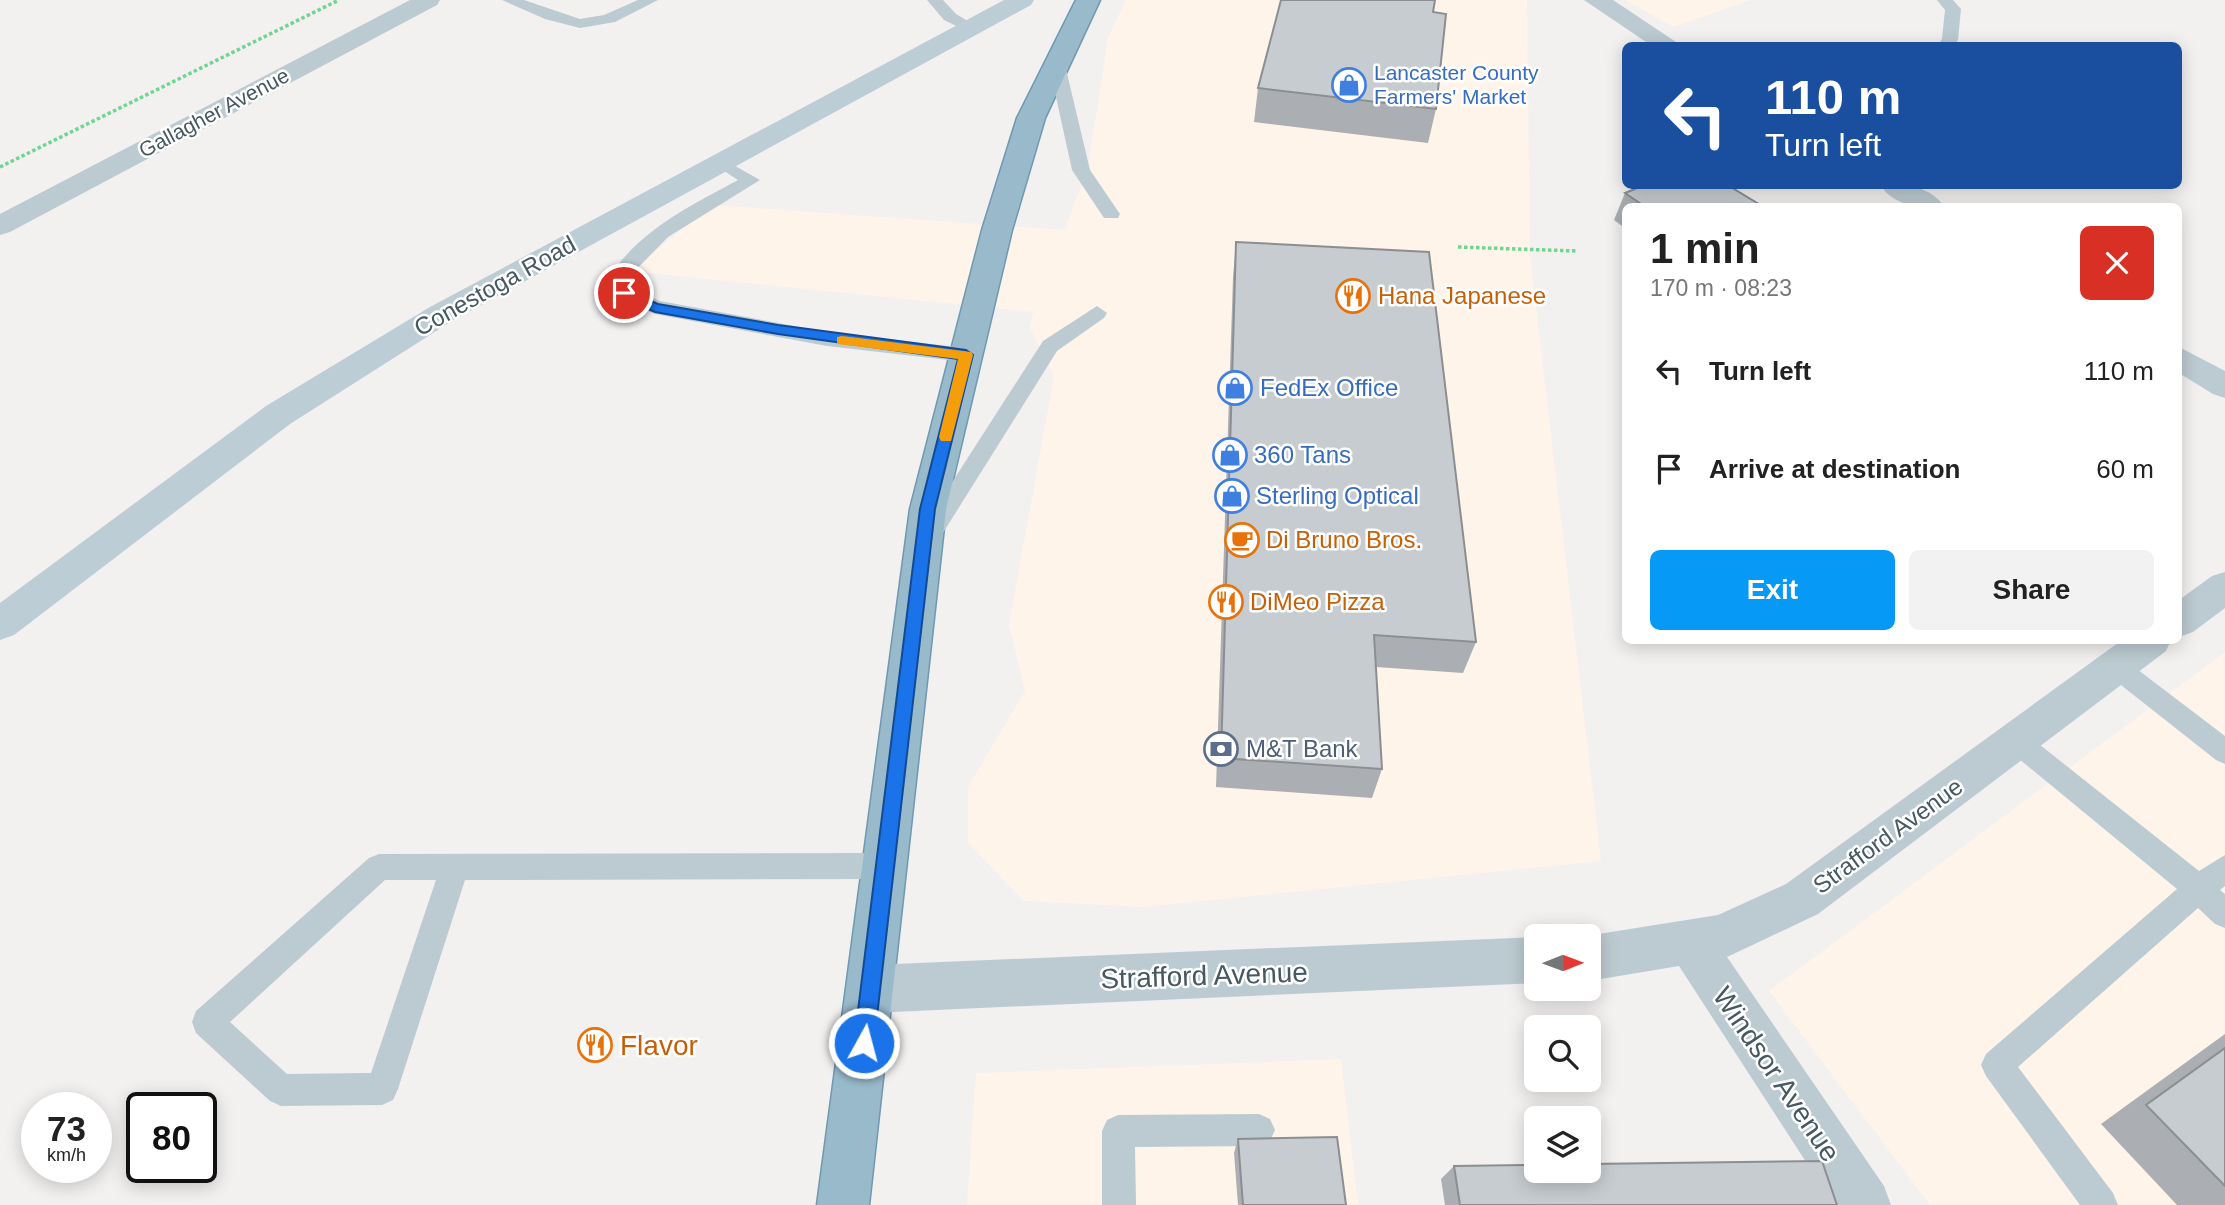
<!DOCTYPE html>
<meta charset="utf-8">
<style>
:root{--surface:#fff;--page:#f2f2f2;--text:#222;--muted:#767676;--accent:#0799f6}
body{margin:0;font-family:Arial,sans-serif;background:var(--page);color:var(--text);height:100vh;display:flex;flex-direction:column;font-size:26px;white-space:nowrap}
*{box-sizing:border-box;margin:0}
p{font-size:23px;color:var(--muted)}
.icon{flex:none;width:38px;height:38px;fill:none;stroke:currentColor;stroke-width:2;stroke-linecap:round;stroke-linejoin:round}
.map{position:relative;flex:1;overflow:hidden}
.details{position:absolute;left:1622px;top:203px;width:560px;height:441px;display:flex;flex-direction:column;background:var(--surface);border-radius:10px;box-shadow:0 4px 18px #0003}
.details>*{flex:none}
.banner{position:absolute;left:1622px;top:42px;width:560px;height:147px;border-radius:10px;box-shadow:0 4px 18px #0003;background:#1a4fa0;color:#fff;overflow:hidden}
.needle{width:46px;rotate:89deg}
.tools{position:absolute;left:1524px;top:924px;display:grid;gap:14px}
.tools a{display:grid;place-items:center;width:77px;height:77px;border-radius:10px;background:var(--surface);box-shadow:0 4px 18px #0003;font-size:35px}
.speed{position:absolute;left:21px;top:1092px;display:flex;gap:14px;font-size:35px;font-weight:700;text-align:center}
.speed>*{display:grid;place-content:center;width:91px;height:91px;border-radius:50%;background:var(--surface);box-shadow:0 4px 18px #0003;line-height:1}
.speed small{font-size:18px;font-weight:400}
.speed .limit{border:4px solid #111;border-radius:10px;background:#fff;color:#111}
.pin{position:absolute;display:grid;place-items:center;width:60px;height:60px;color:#fff;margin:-30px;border:4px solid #fff;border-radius:50%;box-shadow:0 2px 7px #0007}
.me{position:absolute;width:77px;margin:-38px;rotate:7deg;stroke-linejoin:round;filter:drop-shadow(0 0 5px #0008)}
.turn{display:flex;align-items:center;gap:24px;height:147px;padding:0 28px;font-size:32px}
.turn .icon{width:91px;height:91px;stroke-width:2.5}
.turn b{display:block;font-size:49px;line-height:60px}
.round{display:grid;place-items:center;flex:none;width:74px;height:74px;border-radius:10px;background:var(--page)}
.head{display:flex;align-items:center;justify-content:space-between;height:119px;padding:0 28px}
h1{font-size:42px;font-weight:600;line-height:52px}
.button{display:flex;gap:14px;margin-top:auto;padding:14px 28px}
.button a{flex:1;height:80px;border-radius:10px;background:var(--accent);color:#fff;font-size:28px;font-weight:600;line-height:80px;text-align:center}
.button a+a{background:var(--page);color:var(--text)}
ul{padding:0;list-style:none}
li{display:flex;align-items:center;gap:21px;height:98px;padding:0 28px}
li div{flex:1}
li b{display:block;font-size:26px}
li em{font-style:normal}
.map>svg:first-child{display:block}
.commercial{fill:#fef4e9}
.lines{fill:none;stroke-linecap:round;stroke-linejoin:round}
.trunk-casing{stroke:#6e99b0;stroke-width:3}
.path{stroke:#6fd691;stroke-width:3.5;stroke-dasharray:3.5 2.5;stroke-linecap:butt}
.service{fill:#bccbd1;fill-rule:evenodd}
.minor{fill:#bccbd1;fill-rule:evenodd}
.tertiary{fill:#bccbd1;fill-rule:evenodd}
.secondary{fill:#bccdd6;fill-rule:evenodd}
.trunk{fill:#98bacb;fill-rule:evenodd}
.wall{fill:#abafb3}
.building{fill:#c7ccd0;stroke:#8b8f92;stroke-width:2}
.route{fill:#1a73e8;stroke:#114b97;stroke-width:2}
.slow{fill:#f59e0b}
.labels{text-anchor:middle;stroke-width:5;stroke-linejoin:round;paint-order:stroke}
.far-shop-label{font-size:21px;fill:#366cbe;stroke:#fff;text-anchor:start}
.far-street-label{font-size:21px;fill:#465860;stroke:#fff}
.street-label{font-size:24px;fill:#465860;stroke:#fff}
.food-label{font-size:24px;fill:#c56008;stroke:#fff;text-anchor:start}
.shop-label{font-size:24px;fill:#366cbe;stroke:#fff;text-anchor:start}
.service-label{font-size:24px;fill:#4e5e75;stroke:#fff;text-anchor:start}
.near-street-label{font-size:28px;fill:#465860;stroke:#fff}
.near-food-label{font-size:28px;fill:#c56008;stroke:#fff;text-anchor:start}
</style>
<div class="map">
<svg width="2225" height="1205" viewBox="0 0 2225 1205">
<rect width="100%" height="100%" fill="#f3f0f0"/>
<path class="commercial" d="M1126 0H1527L1530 256 1601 861 1142 907 1024 901 968 843V787L1025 691 1009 625 1054 376 1030 329 1033 312 629 271 714 205 1065 230 1088 166 1108 38Z
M1625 0H1750L1674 27Z
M2225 652V1205H1930L1769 991Z
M1341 1059 1358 1205H967L976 1073Z"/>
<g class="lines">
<g class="trunk-casing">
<path id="trunk" d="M1076 0H1100L1045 118 1012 230 946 509 869 1205H817L910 509 982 230 1017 118Z"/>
</g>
<path class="path" d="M0 167 339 0
M1458 247 1576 251"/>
<path class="service" d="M502 0H524L580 19 604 15 638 0H658L615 22 580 28 545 19Z
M927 0H943L956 14 979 28 971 33 944 20Z
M1937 0H1953L1961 9 1958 40 1954 46H1937L1942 39 1945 10Z
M1057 60 1065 65 1090 170 1120 214 1118 218H1104L1072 170 1049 65Z
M721 158 760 180 668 237 629 277 633 289 660 301 827 332 966 348 976 355 973 360 966 362 827 346 655 314 617 298 609 277C640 230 690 206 738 180L712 163 715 159Z
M1097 306 1107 313 1104 318 1057 351 936 544 928 547 920 544 916 538 920 532 1043 341Z
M2116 656 2125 660 2225 736V764L2216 760 2107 674 2103 667 2107 660Z
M2016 729 2025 733 2199 871 2225 855V886L2220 890 2225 894V928L2215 924 2198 908 2018 1067 2113 1193 2118 1205H2080L1986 1076 1981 1065 1986 1054 2177 889 2007 749 2003 741 2007 733Z
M885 853 895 857 899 866 895 875 885 879 465 880 398 1089 393 1100 382 1105 281 1106 270 1101 196 1033 192 1022 196 1011 369 858 379 854ZM385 880H436L371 1073 287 1074 230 1022Z
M1259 1114 1270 1119 1275 1130 1270 1141 1259 1146 1135 1147 1136 1205H1102V1131L1107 1120 1118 1115Z"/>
<path class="minor" d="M410 0H440L437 5 10 232 0 235V214Z
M2225 572V608L2193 632 2179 637V600L2212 576Z
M2122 640H2171L2166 651 1818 914 1727 957 1884 1186 1891 1205H1834L1679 966 1589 981V936H1586L1718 915 1786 884Z
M1536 937V983L871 1013 854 1006 847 989 854 972 871 965Z"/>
<path class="tertiary" d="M1584 0H1613L1682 46H1652Z
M1881 186C1903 184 1929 185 1944 206 1921 208 1895 207 1881 186Z
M2179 347 2225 371V398L2213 394 2179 373Z"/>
<path class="secondary" d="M1004 0H1034L1031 5 452 321 290 424 14 635 0 640V603L266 406 430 307Z"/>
<use href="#trunk" class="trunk"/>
</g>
<path class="wall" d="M1433 12 1436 109 1428 143 1254 122 1258 88Z
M1625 193 1762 206H1626V229L1614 220Z
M1236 242 1476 642 1463 673 1376 667 1382 769 1372 798 1216 787 1233 277Z
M2225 1034V1205H2177L2101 1124Z
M1238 1139 1346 1205H1238L1234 1153Z
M1454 1166 1837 1205H1445L1441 1179Z"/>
<path class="building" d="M1281 0H1435L1433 12 1446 14 1436 109 1258 88Z
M1642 186H1729L1762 206H1644L1625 193Z
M1236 242 1429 252 1476 642 1374 635 1382 769 1221 758Z
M2225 1048V1186L2146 1105Z
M1337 1137 1346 1205H1243L1238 1139Z
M1822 1161 1837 1205H1460L1454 1166 1536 1165V1171H1589V1164Z"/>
<path class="route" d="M624 289 658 304 778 325 966 350 973 355 935 509 874 1043 871 1050 864 1053 856 1050 854 1043 920 509 958 359 778 334 655 312 619 296 618 293Z"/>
<path class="slow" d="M842 336 971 352 973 355 951 441H941L939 437 958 359 837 344V337Z"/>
<defs>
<g id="shop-ring" transform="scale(1.75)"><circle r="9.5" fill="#fff" stroke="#3f7fe0" stroke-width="1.5"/><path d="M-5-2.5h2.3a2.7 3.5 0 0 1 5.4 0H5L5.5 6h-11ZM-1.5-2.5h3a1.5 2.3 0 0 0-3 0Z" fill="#3f7fe0"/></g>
<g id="restaurant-ring" transform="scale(1.75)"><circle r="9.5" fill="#fff" stroke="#e8710a" stroke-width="1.5"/><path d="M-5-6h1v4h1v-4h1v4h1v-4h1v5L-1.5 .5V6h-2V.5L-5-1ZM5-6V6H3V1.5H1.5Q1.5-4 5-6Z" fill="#e8710a"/></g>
<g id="cafe-ring" transform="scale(1.75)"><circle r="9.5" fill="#fff" stroke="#e8710a" stroke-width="1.5"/><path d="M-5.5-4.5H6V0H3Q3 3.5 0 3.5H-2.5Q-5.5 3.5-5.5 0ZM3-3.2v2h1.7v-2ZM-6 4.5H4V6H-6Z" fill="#e8710a"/></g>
<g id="bank-ring" transform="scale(1.75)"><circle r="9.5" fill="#fff" stroke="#5c6f8a" stroke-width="1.5"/><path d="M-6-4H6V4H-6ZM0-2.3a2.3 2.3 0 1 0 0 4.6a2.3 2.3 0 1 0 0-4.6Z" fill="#5c6f8a"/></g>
</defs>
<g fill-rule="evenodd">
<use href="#shop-ring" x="1349" y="85"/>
<use href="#restaurant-ring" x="1353" y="296"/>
<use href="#shop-ring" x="1235" y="388"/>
<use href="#shop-ring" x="1230" y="455"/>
<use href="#shop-ring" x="1232" y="496"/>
<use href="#cafe-ring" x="1242" y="540"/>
<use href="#restaurant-ring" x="1226" y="602"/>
<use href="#bank-ring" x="1221" y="749"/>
<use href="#restaurant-ring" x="595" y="1045"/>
</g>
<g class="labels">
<g class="far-shop-label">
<text x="1374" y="80">Lancaster County<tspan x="1374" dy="24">Farmers' Market</tspan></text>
</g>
<g class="far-street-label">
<text transform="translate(214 113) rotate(-28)" y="7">Gallagher Avenue</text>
</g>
<g class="street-label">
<text transform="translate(495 286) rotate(-29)" y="8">Conestoga Road</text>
<text transform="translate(1888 836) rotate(-36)" y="8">Strafford Avenue</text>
</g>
<g class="food-label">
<text x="1378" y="304">Hana Japanese</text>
<text x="1266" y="548">Di Bruno Bros.</text>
<text x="1250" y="610">DiMeo Pizza</text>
</g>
<g class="shop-label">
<text x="1260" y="396">FedEx Office</text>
<text x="1254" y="463">360 Tans</text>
<text x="1256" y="504">Sterling Optical</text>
</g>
<g class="service-label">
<text x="1246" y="757">M&amp;T Bank</text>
</g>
<g class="near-street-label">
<text transform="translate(1204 975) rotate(-2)" y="10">Strafford Avenue</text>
<text transform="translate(1777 1074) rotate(56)" y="10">Windsor Avenue</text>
</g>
<g class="near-food-label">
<text x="620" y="1055">Flavor</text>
</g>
</g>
</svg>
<div class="tools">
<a><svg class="needle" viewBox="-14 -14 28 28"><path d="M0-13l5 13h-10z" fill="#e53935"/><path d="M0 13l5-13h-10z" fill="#767676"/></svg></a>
<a><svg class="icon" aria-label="search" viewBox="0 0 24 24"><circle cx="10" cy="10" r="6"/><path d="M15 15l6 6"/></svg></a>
<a><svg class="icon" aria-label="layers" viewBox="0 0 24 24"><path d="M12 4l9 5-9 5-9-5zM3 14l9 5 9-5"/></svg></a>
</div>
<div class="speed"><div>73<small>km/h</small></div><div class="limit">80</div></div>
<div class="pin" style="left:624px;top:293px;background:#d93025"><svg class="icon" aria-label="arrive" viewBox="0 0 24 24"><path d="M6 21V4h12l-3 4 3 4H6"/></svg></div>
<svg class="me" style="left:864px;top:1043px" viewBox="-20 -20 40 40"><circle r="17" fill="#1a73e8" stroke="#fff" stroke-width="3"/><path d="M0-11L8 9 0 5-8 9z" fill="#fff"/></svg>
<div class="banner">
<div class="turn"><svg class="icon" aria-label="left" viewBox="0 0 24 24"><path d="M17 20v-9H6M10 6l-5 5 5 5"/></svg><div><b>110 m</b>Turn left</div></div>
</div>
<section class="details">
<div class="head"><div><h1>1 min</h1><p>170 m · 08:23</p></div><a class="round" style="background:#d93025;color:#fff"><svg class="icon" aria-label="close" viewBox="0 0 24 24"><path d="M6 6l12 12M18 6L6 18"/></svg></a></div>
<ul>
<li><svg class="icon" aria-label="left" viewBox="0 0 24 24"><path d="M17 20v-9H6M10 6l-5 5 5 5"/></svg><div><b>Turn left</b></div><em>110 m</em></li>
<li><svg class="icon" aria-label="arrive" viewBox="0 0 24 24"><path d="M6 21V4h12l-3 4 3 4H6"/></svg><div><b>Arrive at destination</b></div><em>60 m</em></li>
</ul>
<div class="button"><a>Exit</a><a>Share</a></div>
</section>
</div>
